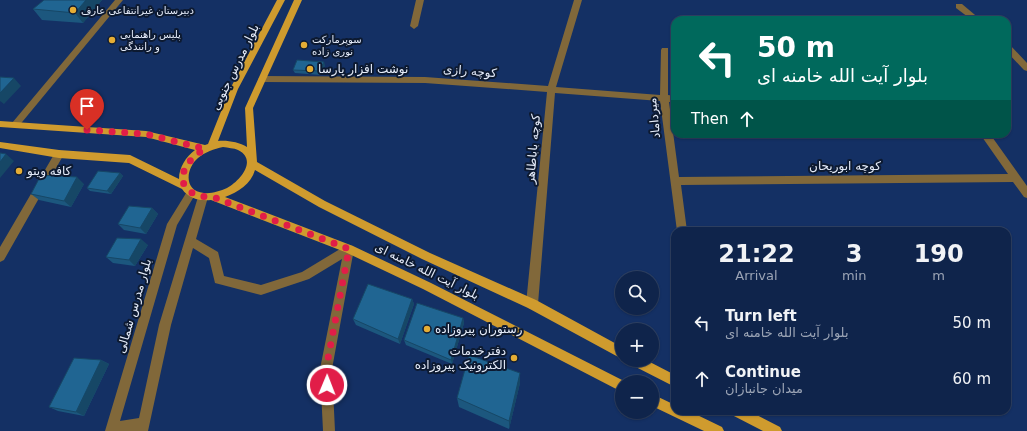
<!DOCTYPE html>
<meta charset="utf-8">
<style>
:root{--surface:#0f244b;--page:#1d3055;--text:#f1f3f6;--muted:#9ba4b5;--line:#2f4163}
body{margin:0;font-family:"DejaVu Sans",Cairo,sans-serif;background:var(--page);color:var(--text);height:100vh;display:flex;flex-direction:column;font-size:15px;white-space:nowrap}
*{box-sizing:border-box;margin:0}
p{font-size:13px;color:var(--muted)}
.icon{flex:none;width:22px;height:22px;fill:none;stroke:currentColor;stroke-width:2;stroke-linecap:round;stroke-linejoin:round}
.map{position:relative;flex:1;overflow:hidden}
.panel{position:absolute;left:671px;top:227px;width:340px;height:188px;display:flex;flex-direction:column;background:var(--surface);border-radius:12px;box-shadow:0 1px 3px #0004,0 0 0 1px var(--line)}
.panel>*{flex:none}
.hud{position:absolute;left:671px;top:16px;width:340px;height:122px;border-radius:12px;box-shadow:0 1px 3px #0004,0 0 0 1px var(--line);background:#00695c;color:#fff;overflow:hidden}
.tools{position:absolute;left:615px;top:271px;display:grid;gap:8px}
.tools a{display:grid;place-items:center;width:44px;height:44px;border-radius:50%;background:var(--surface);box-shadow:0 1px 3px #0004,0 0 0 1px var(--line);font-size:20px}
.pin{position:absolute;display:grid;place-items:center;width:34px;height:34px;color:#fff;margin:-41px -17px;border-radius:50% 50% 50% 0;rotate:-45deg;box-shadow:0 0 4px #0007}
.pin .icon{rotate:45deg}
.me{position:absolute;width:44px;margin:-22px;rotate:1deg;stroke-linejoin:round;filter:drop-shadow(0 0 3px #0008)}
.turn{display:flex;align-items:center;gap:14px;height:84px;padding:0 20px;font-size:18px}
.turn .icon{width:52px;height:52px;stroke-width:2.5}
.turn b{display:block;font-size:28px;line-height:34px}
.then{display:flex;align-items:center;height:38px;padding:0 20px;background:#0003;gap:8px;font-size:15px}
.eta{display:flex;justify-content:space-evenly;align-items:center;height:68px;text-align:center}
.eta b{font-size:24px;font-weight:600;line-height:28px}
ul{padding:0;list-style:none}
li{display:flex;align-items:center;gap:12px;height:56px;padding:0 20px}
li div{flex:1}
li b{display:block;font-size:15px}
li em{font-style:normal}
.map>svg:first-child{display:block}
.lines{fill:none;stroke-linecap:round;stroke-linejoin:round}
.minor{fill:#81683a;fill-rule:evenodd}
.major{fill:#cf9b2e;fill-rule:evenodd}
.wall{fill:#1c577e}
.shaded-wall{fill:#164766}
.building{fill:#206592;stroke:#164766}
.route{stroke:#e11d48;stroke-width:7;stroke-dasharray:0 12.6}
.poi-dot{fill:#e5ad35;stroke:#0d1a31;stroke-width:1.5}
.labels{text-anchor:middle;stroke-width:4;stroke-linejoin:round;paint-order:stroke}
.far-poi-label{font-size:10px;fill:#e5ecfa;stroke:#0d1a31;text-anchor:start}
.street-label{font-size:12px;fill:#e5ecfa;stroke:#0d1a31}
.poi-label{font-size:12px;fill:#e5ecfa;stroke:#0d1a31;text-anchor:start}
</style>
<div class="map">
<svg width="1027" height="431" viewBox="0 0 1027 431">
<rect width="100%" height="100%" fill="#143064"/>
<g class="lines">
<path class="minor" d="M115 0H123L18 127H12L11 125 12 123Z
M416 0H424L418 26 414 29 410 26Z
M574 0H582L556 87 660 95 661 50 662 48H668V95L675 96V102H669L679 177 1008 174 980 134H990L1027 186V198L1024 197 1013 182 681 185 687 231H677L660 101 555 93 538 304 536 308 532 309 528 308 526 304 547 92 425 83 262 82 258 79 262 76 425 77 548 86Z
M956 4H962L981 20H972L956 8Z
M1007 44 1010 45 1027 63V71L1024 70 1007 52Z
M59 150 64 154 4 260 0 262V247L56 151Z
M191 189 194 190 196 193 177 225 120 421 139 418 159 325 198 197 200 194H206L208 197 196 239 218 252 224 276 261 285 302 272 345 246 349 245 353 246 354 249 332 369 335 431H323L320 369 342 259 309 279 261 295 215 283 209 258 193 248 171 325 148 431H105L167 224 188 190Z"/>
<path class="major" d="M277 0H285L238 89 218 141C227 140 239 142 247 147L245 108 294 0H302L253 108 257 162 325 201 430 253 536 300 622 347V359L528 308 422 259 319 207 255 170C251 184 238 192 225 197L353 246 431 283 626 382H622V392L423 289 345 252 211 200C200 201 189 199 182 189L129 163 59 158 0 148V142L59 150 130 155 179 179C179 167 186 157 195 150L146 137 0 127V121L146 131 205 145 208 144 230 89ZM223 147C228 148 234 148 238 150 258 160 240 181 227 188 220 191 211 194 204 193 183 191 186 168 198 158 205 152 214 149 223 147Z
M628 360H646L675 375V387L630 364Z
M652 394 675 405V411H689L722 427 724 431H704L652 406Z
M730 411H749L780 427 782 431H763L732 415Z"/>
</g>
<path class="wall" d="M102 0 83 23 42 20 33 9Z
M325 65 321 75 295 73 293 70Z
M120 173 123 176 111 194 90 191 87 188Z
M84 184 71 207 39 200 31 194Z
M152 208 158 214 146 234 124 230 118 224Z
M148 245 135 266 113 263 106 257Z
M412 299 414 304 400 344 356 325 353 319Z
M463 318 464 323 452 364 406 345 404 340Z
M101 360 109 364 84 416 58 411 49 407Z
M520 383 509 429 459 407 457 398Z"/>
<path class="shaded-wall" d="M86 0H102L83 23 75 13Z
M324 62 325 65 321 75 319 71Z
M14 78 21 86 4 104 0 101V93Z
M6 154 14 161 0 178V162Z
M120 173 123 176 111 194 107 191Z
M77 177 84 184 71 207 64 201Z
M152 208 158 214 146 234 140 228Z
M141 239 148 245 135 266 129 260Z
M412 299 414 304 400 344 398 339Z
M463 318 464 323 452 364 451 360Z
M101 360 109 364 84 416 76 412Z
M520 373V383L509 429V421Z"/>
<path class="building" d="M44 0H86L75 13 33 9Z
M297 60 324 62 319 71 293 70Z
M0 77 14 78 0 93Z
M0 153 6 154 0 162Z
M98 171 120 173 107 191 87 188Z
M41 175 77 177 64 201 31 194Z
M129 206 152 208 140 228 118 224Z
M117 238 141 239 129 260 106 257Z
M368 284 412 299 398 339 353 319Z
M417 303 463 318 451 360 404 340Z
M469 355 520 373 509 421 457 398Z
M74 358 101 360 76 412 49 407Z"/>
<g class="lines">
<path class="route" d="M87 130 146 134 205 149C175 166 173 197 213 197L349 249 326 369 327 385"/>
</g>
<g class="poi-dot">
<circle cx="73" cy="10" r="4"/>
<circle cx="112" cy="40" r="4"/>
<circle cx="304" cy="45" r="4"/>
<circle cx="310" cy="69" r="4"/>
<circle cx="19" cy="171" r="4"/>
<circle cx="427" cy="329" r="4"/>
<circle cx="514" cy="358" r="4"/>
</g>
<g class="labels">
<g class="far-poi-label">
<text x="81" y="14">دبیرستان غیرانتفاعی عارف</text>
<text x="120" y="38">پلیس راهنمایی<tspan x="120" dy="12">و رانندگی</tspan></text>
<text x="312" y="43">سوپرمارکت<tspan x="312" dy="12">نوری زاده</tspan></text>
</g>
<g class="street-label">
<text transform="translate(235 67) rotate(-64)" y="4">بلوار مدرس جنوبی</text>
<text transform="translate(470 71) rotate(5)" y="4">کوچه رازی</text>
<text transform="translate(654 118) rotate(-96)" y="4">میرداماد</text>
<text transform="translate(533 149) rotate(-85)" y="4">کوچه باباطاهر</text>
<text x="845" y="170">کوچه ابوریحان</text>
<text transform="translate(427 271) rotate(26)" y="4">بلوار آیت الله خامنه ای</text>
<text transform="translate(134 306) rotate(-74)" y="4">بلوار مدرس شمالی</text>
</g>
<g class="poi-label">
<text x="318" y="73">نوشت افزار پارسا</text>
<text x="27" y="175">کافه ویتو</text>
<text x="435" y="333">رستوران پیروزاده</text>
<text x="506" y="355" text-anchor="end">دفترخدمات<tspan x="506" dy="14">الکترونیک پیروزاده</tspan></text>
</g>
</g>
</svg>
<div class="tools">
<a><svg class="icon" aria-label="search" viewBox="0 0 24 24"><circle cx="10" cy="10" r="6"/><path d="M15 15l6 6"/></svg></a>
<a>+</a>
<a>−</a>
</div>
<div class="pin" style="left:87px;top:130px;background:#d93025"><svg class="icon" aria-label="arrive" viewBox="0 0 24 24"><path d="M6 21V4h12l-3 4 3 4H6"/></svg></div>
<svg class="me" style="left:327px;top:385px" viewBox="-20 -20 40 40"><circle r="17" fill="#e11d48" stroke="#fff" stroke-width="3"/><path d="M0-11L8 9 0 5-8 9z" fill="#fff"/></svg>
<div class="hud">
<div class="turn"><svg class="icon" aria-label="left" viewBox="0 0 24 24"><path d="M17 20v-9H6M10 6l-5 5 5 5"/></svg><div><b>50 m</b>بلوار آیت الله خامنه ای</div></div>
<div class="then">Then<svg class="icon" aria-label="ahead" viewBox="0 0 24 24"><path d="M12 20V5M6 11l6-6 6 6"/></svg></div>
</div>
<section class="panel">
<div class="eta">
<div><b>21:22</b><p>Arrival</p></div>
<div><b>3</b><p>min</p></div>
<div><b>190</b><p>m</p></div>
</div>
<ul>
<li><svg class="icon" aria-label="left" viewBox="0 0 24 24"><path d="M17 20v-9H6M10 6l-5 5 5 5"/></svg><div><b>Turn left</b><p>بلوار آیت الله خامنه ای</p></div><em>50 m</em></li>
<li><svg class="icon" aria-label="ahead" viewBox="0 0 24 24"><path d="M12 20V5M6 11l6-6 6 6"/></svg><div><b>Continue</b><p>میدان جانبازان</p></div><em>60 m</em></li>
</ul>
</section>
</div>
